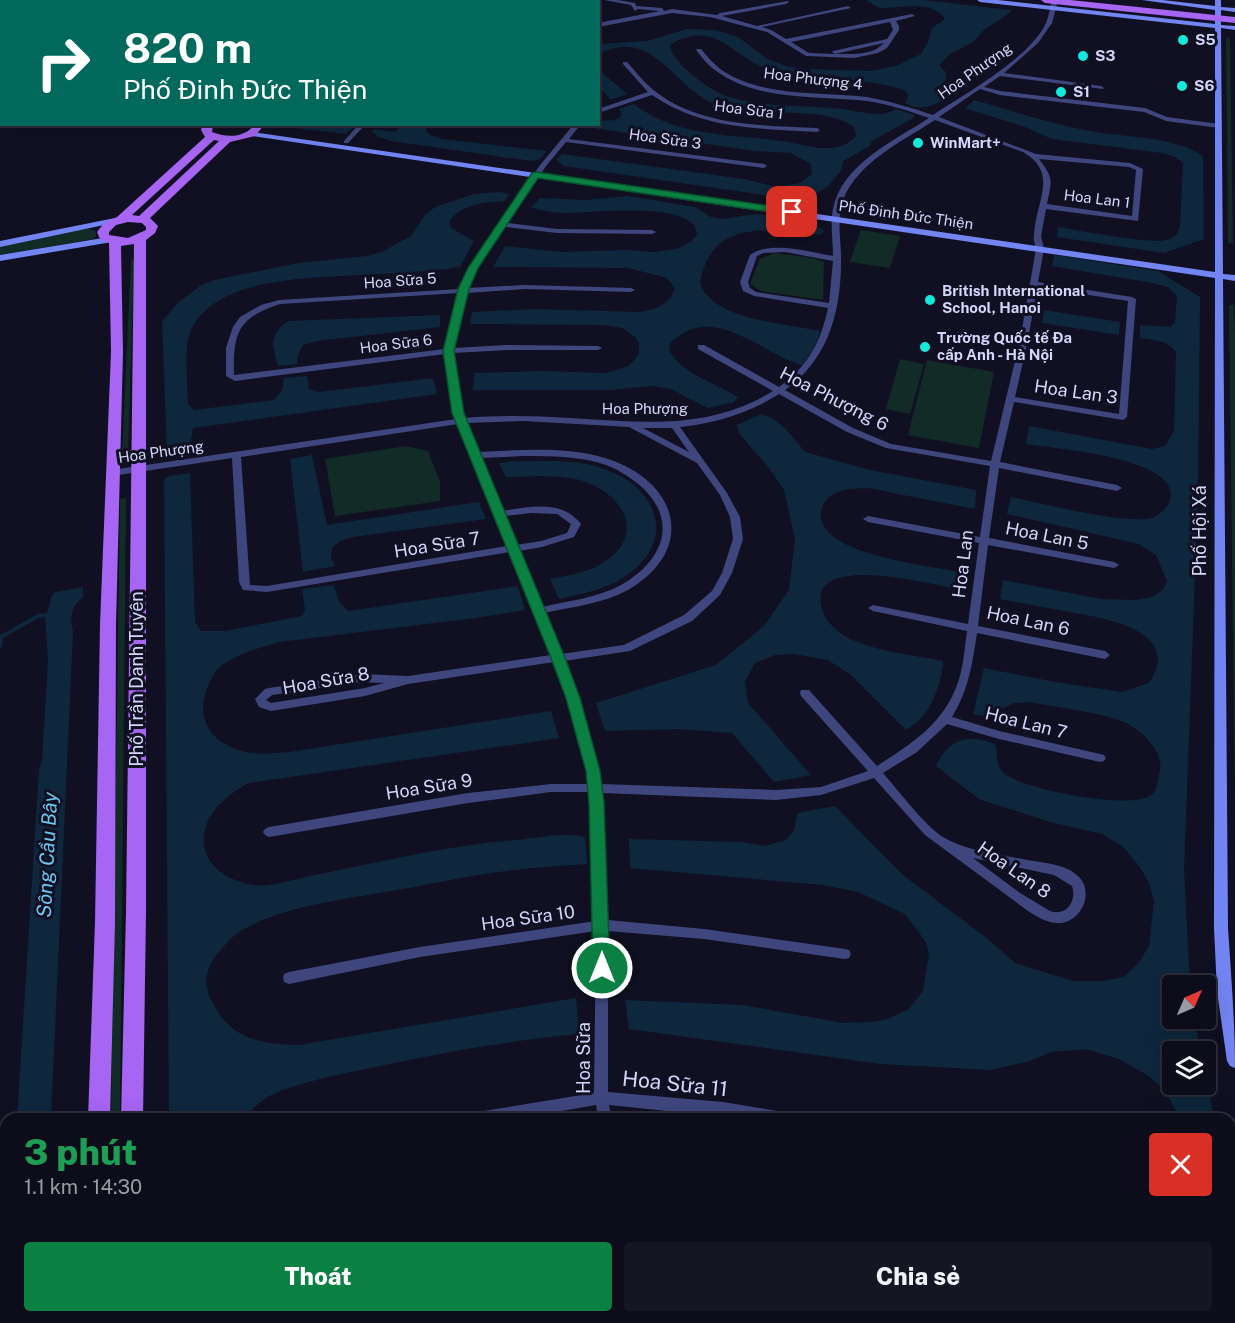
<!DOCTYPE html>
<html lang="vi">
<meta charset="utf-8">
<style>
:root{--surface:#0c0c1a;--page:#151523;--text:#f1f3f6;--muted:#9a9ba2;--line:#2c2c39;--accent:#0b8043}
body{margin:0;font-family:"Public Sans",sans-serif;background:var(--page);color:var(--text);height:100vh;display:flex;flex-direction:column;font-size:22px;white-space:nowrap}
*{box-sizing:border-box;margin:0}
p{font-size:20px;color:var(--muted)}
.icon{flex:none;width:33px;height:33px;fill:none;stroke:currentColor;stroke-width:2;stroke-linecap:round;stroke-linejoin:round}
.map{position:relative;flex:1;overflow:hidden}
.sheet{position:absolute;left:0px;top:1113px;width:1236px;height:210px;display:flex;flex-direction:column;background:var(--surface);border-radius:18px 18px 0 0;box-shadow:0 6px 24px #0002,0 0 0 2px var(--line)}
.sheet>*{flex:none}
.banner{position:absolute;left:0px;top:0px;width:600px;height:126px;box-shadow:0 6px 24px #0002,0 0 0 2px var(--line);background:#00695c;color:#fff;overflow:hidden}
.needle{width:39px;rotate:45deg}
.buttons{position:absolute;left:1162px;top:975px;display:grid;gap:12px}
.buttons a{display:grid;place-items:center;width:54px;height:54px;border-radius:6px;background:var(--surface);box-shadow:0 6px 24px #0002,0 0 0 2px var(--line);font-size:30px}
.pin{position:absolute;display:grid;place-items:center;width:51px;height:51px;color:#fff;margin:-26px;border-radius:12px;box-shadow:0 3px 9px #0006}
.me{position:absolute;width:66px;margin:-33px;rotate:0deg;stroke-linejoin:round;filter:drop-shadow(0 0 4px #0008)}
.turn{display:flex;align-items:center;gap:21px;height:126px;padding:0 24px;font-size:27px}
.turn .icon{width:78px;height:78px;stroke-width:2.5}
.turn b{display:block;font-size:42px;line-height:51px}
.round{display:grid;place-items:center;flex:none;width:63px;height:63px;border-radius:6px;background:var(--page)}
.overview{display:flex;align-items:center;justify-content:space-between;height:102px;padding:0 24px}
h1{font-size:36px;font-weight:800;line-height:45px;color:#1e9e55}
.cta{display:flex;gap:12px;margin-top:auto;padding:12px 24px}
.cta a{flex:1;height:69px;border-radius:6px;background:var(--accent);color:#fff;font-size:24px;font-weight:800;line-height:69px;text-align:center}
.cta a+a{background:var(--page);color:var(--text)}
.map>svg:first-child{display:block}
.green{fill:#132b27}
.water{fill:#0e273d}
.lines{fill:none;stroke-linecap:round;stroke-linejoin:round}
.stream{stroke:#0e273d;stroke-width:4}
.street{fill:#3f467d;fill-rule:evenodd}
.secondary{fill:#7385f3;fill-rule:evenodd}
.primary{fill:#a665f2;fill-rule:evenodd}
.route{fill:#0b8043;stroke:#07532c;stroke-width:1.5}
.poi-dot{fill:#13e9db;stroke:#101022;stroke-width:2}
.labels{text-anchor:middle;stroke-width:6;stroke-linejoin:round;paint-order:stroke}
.far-poi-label{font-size:15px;font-weight:bold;fill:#d4d6fb;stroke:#101022;text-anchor:start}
.far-street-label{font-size:15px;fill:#d4d6fb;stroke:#101022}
.street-label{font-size:18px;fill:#d4d6fb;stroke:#101022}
.water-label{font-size:20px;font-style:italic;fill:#6bcaf3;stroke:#101022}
.near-street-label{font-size:21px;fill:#d4d6fb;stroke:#101022}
</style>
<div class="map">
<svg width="1235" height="1323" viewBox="0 0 1235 1323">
<rect width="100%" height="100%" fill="#101022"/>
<path class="green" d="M1226 37 1230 38 1233 244 1228 243Z
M88 228 96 231V236L93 239 0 255V246Z
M861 230 900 236 890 268 850 262Z
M775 253 812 258 824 262 823 300 761 291 750 284 760 259Z
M131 259 134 260 128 454 122 455Z
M1229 305H1234L1235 336V803Z
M900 359 924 364 910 414 886 409Z
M927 360 994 372 979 448 908 435Z
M406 446 428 451 440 482V501L335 516 325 459Z
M126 498 120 1119H111L120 499Z
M1230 1301 1235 1304V1323H1019L1071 1317H1230Z
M595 1317H699L700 1323H593Z"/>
<path class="water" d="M866 0H924L1011 10V12L984 30 973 42 949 55 939 66 946 72V78L942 86 954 93C937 103 925 114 905 103L909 95 904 90 886 85C848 77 808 81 771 70 732 59 717 17 670 45 670 62 711 91 726 96 760 107 798 105 833 108 848 109 864 114 879 114 886 114 891 112 896 109L914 115 915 117 872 141 870 146 843 161C843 168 840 172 835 178 821 198 801 198 778 197L564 166 556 160 562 154 744 179 776 187 800 183 812 174 811 164 791 153 756 151 586 127 589 125 598 124 599 121 616 120 622 115 619 109 634 104C677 137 730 134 781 141 804 144 837 158 856 136L854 127C815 102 757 121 714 104 673 87 653 26 599 54V44L647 41 687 29 716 30 738 37 766 58 785 66 804 69 870 71 896 66 921 54 928 42 932 28 945 19C933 0 903 8 883 8 877 8 871 3 866 0Z
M598 69 627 94 611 100 599 87Z
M974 100C1014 111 1054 125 1096 132 1131 138 1172 136 1203 156L1204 239 1164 253 1057 237 1058 227C1077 230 1157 246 1170 239 1177 236 1178 232 1180 225L1183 163 1175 157 1162 153 1052 139 1025 127 965 108Z
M329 125 355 126 346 134 294 128 290 125Z
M403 125H426V131L430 135 442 139 547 151 540 159 532 161 391 141 378 137 371 131 374 129 395 132Z
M499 192 509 194 505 201C485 202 461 204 449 222L451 228 474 241 460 267C428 272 396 273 363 275 313 278 217 276 191 330 183 346 188 385 188 404L194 410 274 400 282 390 284 378 307 376 309 389 319 392 433 378 437 394 193 428 189 450 167 453 162 321 179 302 200 286 214 280 299 263 367 256 382 252 411 236 425 215 435 207 474 194Z
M628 196 695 207 711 217 722 219 757 214 800 219 810 221 824 231 821 235C798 231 772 228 748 232 738 233 727 238 719 244 711 251 698 274 701 285 703 293 712 301 719 305 743 321 791 325 820 331 817 344 811 354 802 365 765 355 718 307 679 336 673 340 670 342 669 350 682 374 715 383 738 397L734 402 708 408 671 389 652 386 610 390H473L474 373 540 371 606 373 629 366 639 354V344L636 338 623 328 602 325 470 324 472 312 535 309 639 312C655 310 669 305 675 289L670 281 664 277 628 268 493 267 505 246 561 252 626 250 654 252 677 249 692 241 697 234C696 200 591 213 568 213 557 213 541 211 531 207L540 198 586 200Z
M1054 255 1158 271 1200 297 1198 494 1184 870 1190 985 1173 986V1018L1195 1019 1200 1051 1173 1052V1084H1206V1082L1215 1119H1180L1165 1090 1147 1075 1119 1059 1086 1049 1051 1052 1030 1061 991 1070 881 1064 629 1029 625 1000 743 1005 843 1023 871 1022 888 1019 909 1009 923 991 929 954 926 942 905 914 858 892 823 885 630 868 629 839 742 842 765 846 786 840 794 830 797 813 835 806 903 875 988 939 1015 963 1073 981H1102L1124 977 1139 962 1149 946 1154 901 1149 883 1140 867 1123 847 1102 834 1050 822 979 799 936 766C948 739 969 732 996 745 997 756 996 767 1005 774 1023 789 1132 811 1151 795 1158 790 1158 778 1160 770 1164 751 1140 729 1124 722 1094 711 1060 708 1030 702L1014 703 1002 709 998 719 973 714 984 668 1055 682 1122 692 1149 683C1186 628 1097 617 1064 611 1042 607 1021 603 1000 599L1003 580 1101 599 1135 600 1152 597 1163 590 1167 581 1156 555 1139 544 1007 514 1011 497C1041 503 1126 525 1152 518 1158 516 1166 509 1169 503 1188 457 1053 449 1026 444L1029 426 1152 449 1165 446 1174 431 1176 352C1169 340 1152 340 1140 338V325L1170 327 1175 322 1177 296 1168 287 1152 283 1052 266Z
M1044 310 1120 322 1119 335 1042 323Z
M440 315V327L317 341 303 345 297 357 298 364 278 366C272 344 268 336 288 321Z
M761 414 772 418 785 428 805 452 870 470 976 490 975 509C951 504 927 500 903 495 890 493 876 488 863 488 849 489 830 490 823 505 802 554 933 566 960 572V590C937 585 811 552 821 604 823 618 833 629 845 636 871 651 914 655 943 661 943 678 933 706 921 718 917 723 911 726 906 730L851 675 828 660 794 654 775 655 755 663 745 681 748 703 811 775 774 782 732 733 679 729 605 731 596 703 716 665 764 626 789 590 795 539 784 490 769 468 739 433 737 425Z
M312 455 327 525 479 502 486 519 353 537 340 541 332 548 331 557 335 566 303 572 290 459Z
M513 461C543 462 575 458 604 469 659 488 678 542 624 577 605 590 581 594 559 599L550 579C570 575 591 572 607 560 648 531 619 491 580 480 556 474 530 477 506 477L499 463Z
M190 473 195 622 201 631H225L302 616 305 610 302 589 334 585 339 602 348 611 518 586 525 610 475 618 280 642C262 647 224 657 214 674 195 706 200 738 239 750 254 756 273 753 289 752L551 711 559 738 249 783C233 791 214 806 207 823 195 858 220 879 253 885 268 888 299 878 315 875 382 862 449 845 517 840 540 838 562 832 585 837L587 864C563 866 538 867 514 870 468 875 424 886 379 893 333 901 283 907 242 930 235 934 228 942 222 948 204 970 201 984 216 1009 234 1041 267 1044 299 1045L576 998 579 1034C513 1040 450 1051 385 1065 352 1072 316 1078 283 1090 268 1095 253 1106 244 1119H169L164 480 169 476Z
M83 587V597C70 608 70 617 73 632L51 1119H17L39 770 42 761 48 660 45 615C52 608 48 598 55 592Z
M210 1317H454L420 1323H215Z"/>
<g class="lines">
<path class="stream" d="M0 646 1 637 38 616 49 615"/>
<path class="street" d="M121 0 140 2H123Z
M187 0H193L186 2Z
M233 0H239L232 2Z
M277 0H283L276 2Z
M470 0H476L477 2H471Z
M515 0H521L522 2H516Z
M557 0H563L564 2H558Z
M604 0H618L635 3 636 6 662 8 664 11 672 9 717 15 720 13 788 1 789 2 786 4 722 16 757 26 848 6 851 8 762 27 771 30 786 39 912 14 915 16 896 21 899 26V30L887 48 878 53 854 58 806 56 767 32 710 17 672 13 598 27V23L660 11 638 9 635 11 631 5ZM890 22 893 30 887 39 833 51 832 52 835 54 809 53 791 42ZM884 43C872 56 851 54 835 54Z
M1052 0H1058L1052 23 1038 43 1004 73 1101 86 1104 88 1103 89 1000 76 984 87 1000 91 1145 108 1167 117 1219 124 1222 126 1219 128 1166 121 1144 112 1000 95 980 89 939 117 1036 154 1130 163 1143 169 1138 221 1046 209 1041 236 1044 249 1038 282 1132 297 1136 299 1127 417 1123 420 1014 402 1000 462 1117 485 1122 488 1117 491 999 468 989 538 1114 562 1119 565 1114 568 988 545 978 626 1105 651 1110 655 1105 659 977 633C972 665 969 689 952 717L999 731 1100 754 1104 755 1106 758 1104 761 1100 762 999 739 947 724 917 752 883 773C898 790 925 826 943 837 968 852 999 854 1027 860 1044 863 1067 864 1079 877 1095 894 1080 924 1057 923 1047 923 1036 916 1028 911L925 835 874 778 821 795 776 800 602 793 608 920 704 929 845 949 849 950 851 954 849 958 845 959 704 939 608 931V1092L723 1102 784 1112 789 1114 791 1119H744L609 1105 612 1119H598L596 1105 516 1119H471L473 1114 478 1112 594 1093 596 931 420 957 289 984 284 982 283 978 284 974 289 972 420 947 596 921 590 792H551L468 803 269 837 265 835 263 832 265 829 269 827 468 793 551 784H589L575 722 554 662 408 684 365 696 271 711 259 707 255 699 265 689 269 688 361 674 408 676 551 655 510 552 267 592 243 590 239 582 232 458 112 476 107 473 112 470 456 419 449 386 445 354 235 381 226 376V348L233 327 240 317 261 305 279 300 460 289 469 268 499 222 541 164 574 124H581L569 139 764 164 767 166 764 168 566 142 546 166 508 223 557 229 652 230 656 232 652 234 557 233 505 227 477 268 468 288 525 285 631 288 635 290 631 292 525 289 467 293 454 348 507 345 598 346 602 348 598 350H507L453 353 457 386 465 418C500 415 535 416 570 418 642 422 708 431 773 391L698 349V345H704L779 387C808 366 821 342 828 308L754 296 743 291 740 282 750 255C770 240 810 252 833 256 833 241 830 225 833 209 842 164 894 141 929 118 909 111 888 104 867 101 817 95 757 102 715 70 707 65 702 57 696 50L697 49H701C707 56 713 63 720 69 762 98 819 91 867 97 889 101 912 108 933 115 965 94 1030 58 1046 23 1049 16 1050 7 1052 0ZM935 120 1023 152C1060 173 1035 203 1034 235 1033 239 1035 245 1036 249L1020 340 991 461 891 444 853 428 785 390C831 357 842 307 841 253 840 232 836 211 847 191 866 158 904 140 935 120ZM1039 159 1129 167 1136 170 1132 216 1047 204C1052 180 1054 179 1039 159ZM785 252 833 261 829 303 756 292 750 288 748 282 757 256 763 253ZM1037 287 1128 301 1119 414 1015 397 1028 340ZM459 293 445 349 234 375C233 332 238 318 280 304ZM779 394 847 432 886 448 990 466 980 537 868 516 863 519 868 522 979 543 968 624 873 605 868 608 873 611 967 631C965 644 964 659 961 672 949 720 916 741 877 766L809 690H801L800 693 801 696 868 771 821 787 776 790 601 784 585 722 564 661 630 651 692 621 720 595 732 573 743 539 740 517 727 493 680 427C716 423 749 413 779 394ZM524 421 629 427 697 463 720 495 730 517 733 539 722 573 712 591 684 615 624 645 561 654 544 613C572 607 602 604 628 590 694 552 681 487 614 461 572 445 522 450 478 452L466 423ZM458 424 507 546 267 586 250 585 241 457ZM643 428H672L689 452ZM525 456C551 456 580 456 606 465 617 469 628 476 637 483 680 518 665 560 621 585 597 598 568 601 542 607L519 551 542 547 574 537 581 524C561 499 530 507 502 511L480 458ZM531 513 557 514 571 524 567 533 541 541 516 545 505 516ZM361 682 384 683 365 688 271 703 266 700 272 695ZM973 858 1054 875 1072 886C1077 900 1067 917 1050 911L1020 893Z
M0 5H2V9H0Z
M0 31H2V35H0Z
M623 62H627C636 72 645 84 656 92 702 127 762 125 817 128L820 130 817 132C758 128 703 130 652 95L598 113V109L648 92 623 64Z
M2 63V67L0 68V64Z
M359 124H366L348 143H344V141Z
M572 1317H588V1323H572Z
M702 1317H718L720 1323H704Z"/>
<path class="secondary" d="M977 0H998L1215 24V10L1142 0H1162L1215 6V0H1221V7L1235 8V12L1221 10V25L1235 26V30L1221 28 1223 274 1235 275V281L1223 279 1228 928C1231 975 1235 1021 1235 1068L1230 1066 1227 1061 1217 991 1214 928 1215 278 253 136 249 134 253 132 1215 272V28L980 2Z
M0 93H2V98H0Z
M185 124H204L210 127 206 129Z
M120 217 124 219 123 221 0 247V241Z
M109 237 112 238V242L0 261V255Z
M1230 1258H1235V1276H1230Z
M726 1317H794L791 1323H723Z"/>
<path class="primary" d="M361 0H370L360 2Z
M378 0H387L377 2Z
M1041 0H1070L1235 17V23L1045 3Z
M203 124H213L212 132C227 138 245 138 255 124H265L255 136 230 142 150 218 158 226 155 233 146 240V912L143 1119H121L126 912 134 244 121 246 123 352 116 624 115 922 110 1119H88L95 922 100 624 111 352 109 243 100 239 97 232 104 223 117 217 205 137 201 130ZM214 140 219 141 139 216 132 215ZM128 222 142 223 146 227V230L128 238 109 235V232L116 225Z
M80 1317H104V1323H80Z
M116 1317H140V1323H116Z"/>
</g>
<path class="route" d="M536 172 792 209 796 212 792 215 538 178 478 268 469 289 454 351 464 413 565 658 580 698 600 771 604 803 610 968 608 973 602 976 596 973 593 968 589 803 586 771 566 698 551 658 452 413 443 351 458 289 468 268 532 173Z"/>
<g class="poi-dot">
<circle cx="1183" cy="40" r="6"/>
<circle cx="1083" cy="56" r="6"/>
<circle cx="1182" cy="86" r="6"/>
<circle cx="1061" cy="92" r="6"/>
<circle cx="918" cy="143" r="6"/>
<circle cx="930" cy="300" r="6"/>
<circle cx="925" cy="347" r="6"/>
</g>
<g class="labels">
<g class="far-poi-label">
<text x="1195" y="45">S5</text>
<text x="1095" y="61">S3</text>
<text x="1194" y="91">S6</text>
<text x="1073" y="97">S1</text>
<text x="930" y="148">WinMart+</text>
<text x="942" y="296">British International<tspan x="942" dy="17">School, Hanoi</tspan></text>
<text x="937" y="343">Trường Quốc tế Đa<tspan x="937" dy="17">cấp Anh - Hà Nội</tspan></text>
</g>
<g class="far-street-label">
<text transform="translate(975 71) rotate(-35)" y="5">Hoa Phượng</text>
<text transform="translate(813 79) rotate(7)" y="5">Hoa Phượng 4</text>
<text transform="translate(749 110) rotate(7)" y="5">Hoa Sữa 1</text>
<text transform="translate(665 139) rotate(8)" y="5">Hoa Sữa 3</text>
<text transform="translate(1097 199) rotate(7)" y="5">Hoa Lan 1</text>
<text transform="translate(906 215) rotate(8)" y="5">Phố Đinh Đức Thiện</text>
<text transform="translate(400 281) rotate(-4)" y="5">Hoa Sữa 5</text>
<text transform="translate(396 344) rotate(-7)" y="5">Hoa Sữa 6</text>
<text x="645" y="414">Hoa Phượng</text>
<text transform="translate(161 452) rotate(-8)" y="5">Hoa Phượng</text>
</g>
<g class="street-label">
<text transform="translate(1076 392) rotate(8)" y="6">Hoa Lan 3</text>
<text transform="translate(834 399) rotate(27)" y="6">Hoa Phượng 6</text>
<text transform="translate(1200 531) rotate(-90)" y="6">Phố Hội Xá</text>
<text transform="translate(1047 536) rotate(11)" y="6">Hoa Lan 5</text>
<text transform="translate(437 545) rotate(-9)" y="6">Hoa Sữa 7</text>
<text transform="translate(963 564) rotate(-83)" y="6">Hoa Lan</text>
<text transform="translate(1028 621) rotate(12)" y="6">Hoa Lan 6</text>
<text transform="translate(137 679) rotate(-90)" y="6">Phố Trần Danh Tuyên</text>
<text transform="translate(326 681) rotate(-10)" y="6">Hoa Sữa 8</text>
<text transform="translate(1026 723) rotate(14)" y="6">Hoa Lan 7</text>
<text transform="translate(429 787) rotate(-9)" y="6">Hoa Sữa 9</text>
<text transform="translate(1014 870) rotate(35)" y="6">Hoa Lan 8</text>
<text transform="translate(528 918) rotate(-8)" y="6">Hoa Sữa 10</text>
<text transform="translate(584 1058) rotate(-90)" y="6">Hoa Sữa</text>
</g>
<g class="water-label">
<text transform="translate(47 855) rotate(-87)" y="7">Sông Cầu Bây</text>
</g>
<g class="near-street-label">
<text transform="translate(675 1084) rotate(6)" y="7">Hoa Sữa 11</text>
</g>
</g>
</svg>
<div class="buttons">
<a><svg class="needle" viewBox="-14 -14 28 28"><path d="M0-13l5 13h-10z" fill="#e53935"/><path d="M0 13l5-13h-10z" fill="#9a9ba2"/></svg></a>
<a><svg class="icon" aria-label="layers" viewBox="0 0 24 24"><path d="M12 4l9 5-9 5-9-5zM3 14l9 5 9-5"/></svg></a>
</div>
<div class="pin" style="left:792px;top:212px;background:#d93025"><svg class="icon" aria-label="arrive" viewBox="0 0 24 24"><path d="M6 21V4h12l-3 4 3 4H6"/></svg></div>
<svg class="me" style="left:602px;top:968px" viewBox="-20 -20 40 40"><circle r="17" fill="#0b8043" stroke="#fff" stroke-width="3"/><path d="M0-11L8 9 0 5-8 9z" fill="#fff"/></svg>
<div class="banner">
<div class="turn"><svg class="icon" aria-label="right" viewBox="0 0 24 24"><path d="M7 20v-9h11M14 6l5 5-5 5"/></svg><div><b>820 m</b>Phố Đinh Đức Thiện</div></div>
</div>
<section class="sheet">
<div class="overview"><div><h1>3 phút</h1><p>1.1 km · 14:30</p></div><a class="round" style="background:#d93025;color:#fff"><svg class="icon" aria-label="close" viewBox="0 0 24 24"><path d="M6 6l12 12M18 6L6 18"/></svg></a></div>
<div class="cta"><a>Thoát</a><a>Chia sẻ</a></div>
</section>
</div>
